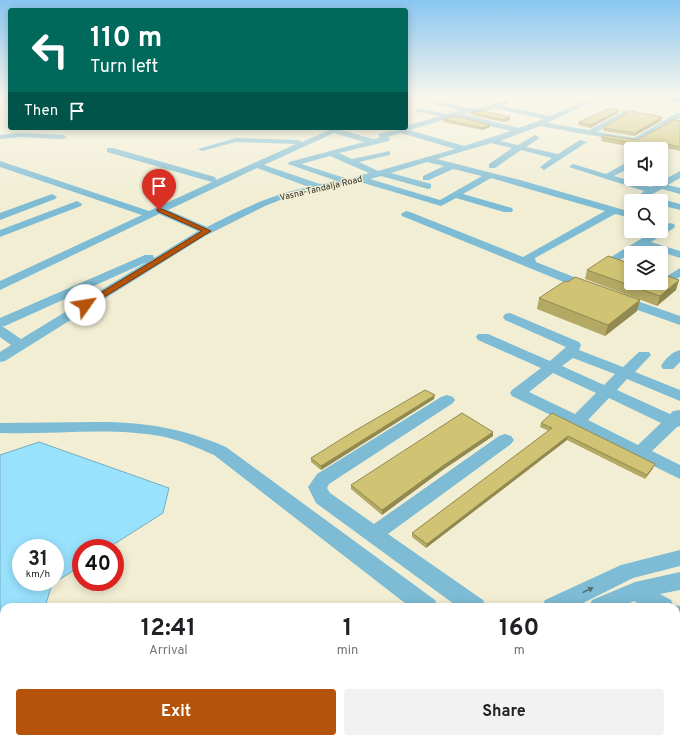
<!DOCTYPE html>
<style>
:root{--surface:#fff;--page:#f2f2f2;--text:#202124;--muted:#757577;--accent:#b45309}
body{margin:0;font-family:Overpass,sans-serif;background:var(--page);color:var(--text);height:100vh;display:flex;flex-direction:column;font-size:15px;white-space:nowrap}
*{box-sizing:border-box;margin:0}
p{font-size:13px;color:var(--muted)}
.icon{flex:none;width:22px;height:22px;fill:none;stroke:currentColor;stroke-width:2;stroke-linecap:round;stroke-linejoin:round}
.map{position:relative;flex:1;overflow:hidden}
.sheet{position:absolute;left:0px;top:603px;width:680px;height:140px;display:flex;flex-direction:column;background:var(--surface);border-radius:12px 12px 0 0;box-shadow:0 2px 10px #0003}
.sheet>*{flex:none}
.banner{position:absolute;left:8px;top:8px;width:400px;height:122px;border-radius:4px;box-shadow:0 2px 10px #0003;background:#00695c;color:#fff;overflow:hidden}
.tools{position:absolute;left:624px;top:142px;display:grid;gap:8px}
.tools a{display:grid;place-items:center;width:44px;height:44px;border-radius:4px;background:var(--surface);box-shadow:0 2px 10px #0003;font-size:20px}
.speed{position:absolute;left:12px;top:539px;display:flex;gap:8px;font-size:20px;font-weight:700;text-align:center}
.speed>*{display:grid;place-content:center;width:52px;height:52px;border-radius:50%;background:var(--surface);box-shadow:0 2px 10px #0003;line-height:1}
.speed small{font-size:10px;font-weight:400}
.speed .limit{border:6px solid #d22;background:#fff;color:#111}
.pin{position:absolute;display:grid;place-items:center;width:34px;height:34px;color:#fff;margin:-41px -17px;border-radius:50% 50% 50% 0;rotate:-45deg;box-shadow:0 0 4px #0007}
.pin .icon{rotate:45deg}
.me{position:absolute;width:44px;margin:-22px;rotate:58deg;stroke-linejoin:round;filter:drop-shadow(0 0 3px #0008)}
.turn{display:flex;align-items:center;gap:14px;height:84px;padding:0 16px;font-size:18px}
.turn .icon{width:52px;height:52px;stroke-width:2.5}
.turn b{display:block;font-size:28px;line-height:34px}
.then{display:flex;align-items:center;height:38px;padding:0 16px;background:#0003;gap:8px;font-size:15px}
.eta{display:flex;justify-content:space-evenly;align-items:center;height:68px;text-align:center}
.eta b{font-size:24px;font-weight:700;line-height:28px}
.primary-button{display:flex;gap:8px;margin-top:auto;padding:8px 16px}
.primary-button a{flex:1;height:46px;border-radius:4px;background:var(--accent);color:#fff;font-size:16px;font-weight:700;line-height:46px;text-align:center}
.primary-button a+a{background:var(--page);color:var(--text)}
.map>svg:first-child{display:block}
.water{fill:#99e2fe;stroke:#79acbd;fill-rule:evenodd}
.lines{fill:none;stroke-linecap:round;stroke-linejoin:round}
.minor{fill:#7dbcd4;fill-rule:evenodd}
.major{fill:#0d8cb1;fill-rule:evenodd}
.wall{fill:#b3a964}
.shaded-wall{fill:#928951}
.building{fill:#d0c474;stroke:#928951}
.oneway{fill:#526e73}
.route{fill:#b45309;stroke:#753606}
.labels{text-anchor:middle;stroke-width:3;stroke-linejoin:round;paint-order:stroke}
.far-street-label{font-size:9px;fill:#2f2e24;stroke:#f1eed4}
</style>
<div class="map">
<svg width="680" height="743" viewBox="0 0 680 743">
<rect width="100%" height="100%" fill="#f1eed4"/>
<path class="water" d="M39 442 169 488 163 513 108 548H81V566L52 584 45 607H4V739H7L6 743H0V455ZM21 548H55V582H21Z"/>
<g class="lines">
<path class="minor" d="M592 97H602L547 123 589 130 626 110H629V114L597 132 634 138 677 113H680V118L635 143 540 126 500 141 518 145 535 135 539 137 538 139 526 147 558 154 580 140 587 142 544 170 540 167 552 158 521 150 495 168H489V164L512 148 491 143 437 159 520 180 631 212V218L615 214 535 258 536 262 594 285 596 288 594 291H586L402 216 401 214 406 211 410 212 523 257 605 211 491 178 463 194 512 208 513 210 512 212H504L456 198 441 206 360 182 290 196 265 206 205 236 5 361 0 362V352L11 345 0 337V318L145 255H153L154 258 198 231 159 214 0 290V281L142 215 0 167V161L149 211 212 182 107 152V148H113L215 177 216 180 296 144 236 142 202 151 198 149 236 138 298 140 302 142 334 128H344L341 130 373 139 379 138V134L406 128V126L440 116 417 112V108L448 114 460 110 435 104V102L437 101 468 108H481L506 100 508 101V103L502 106 551 116ZM494 108 544 119 519 128 462 114 482 112ZM457 116V118L511 131 464 146 409 130ZM334 133 364 142 289 162 288 164 337 181 320 184 264 165ZM401 133 455 149 378 171 359 162 390 155V151L352 159 339 153 389 141 390 139 388 137ZM330 156 369 173 348 179 301 164ZM427 162 444 166 423 176V180H429L453 169 482 176 440 200 370 179 381 176 428 189 431 188V184L391 173ZM257 168 309 187C272 194 240 210 207 227L168 210ZM147 262 21 339 2 326H5Z
M21 133 63 135 67 137 63 139 21 137 0 139V135Z
M631 160V167L614 176 651 187 680 171V178L668 185 680 188V194L662 189 645 198 640 195 644 191 569 167 573 164 606 174Z
M52 194 57 197 55 199 0 220V213Z
M661 199 680 204V210L661 205V201H657Z
M77 201 82 204 81 206 0 237V230Z
M670 223 674 224 675 226 674 228 651 242 680 251V258L643 246 616 262 612 263 606 260 654 231H661V227Z
M680 268V277L670 282 666 281 664 278Z
M620 295 680 316V325L615 302 614 299 615 296Z
M510 313 579 342 581 345 579 350 623 367 639 352H649L651 355 635 372 680 390V401L627 379 617 390 670 414 673 411 680 410V426L677 427 652 451 680 465V479L512 396 510 393 512 390 541 368 478 340 476 337 478 334H488L550 361 566 347 505 320 503 317 505 314ZM573 358 615 374 604 385 562 366ZM553 373 596 393 575 414 529 392ZM609 398 661 423 638 445 588 420Z
M680 350V362L673 369H663L661 366C665 359 672 352 680 350Z
M447 395 453 397 455 400 453 403 329 484 327 488 330 493 374 524 499 436 505 434 511 436 514 440 511 444 388 534 483 600 486 607H458L316 503 308 487 317 474 441 397Z
M98 422C145 422 182 428 226 447L435 600 438 607H410L214 455C198 448 182 441 165 437 112 426 54 435 0 433V423Z
M680 550V566L633 578 575 607H542L545 600 621 565Z
M680 572V590L660 594 671 600 673 605 680 606V626L676 624V607H644L634 601 622 607H589L592 600 635 582Z
M435 739H461L463 743H437Z
M599 739H628L630 743H601Z"/>
<path class="major" d="M664 97 680 98V102L665 99Z"/>
</g>
<path class="wall" d="M471 112 510 120 503 122 471 115Z
M618 113 590 128 578 125 579 122Z
M662 117 661 121 634 136 603 131 604 127Z
M443 119 490 125V127L482 130 443 122Z
M680 121V151L658 146 655 149H643L601 141 602 137 637 140Z
M587 270 676 290 657 306 585 279Z
M539 298 640 300 637 311 605 336 537 309Z
M434 399 321 470 311 462V458Z
M541 423 653 468 645 479 567 440 426 548 412 537V533L549 431 540 427Z
M493 432V436L444 469 382 515 351 489V485Z"/>
<path class="shaded-wall" d="M618 97H622L617 100Z
M619 110 618 113 590 128 591 125Z
M510 117V120L503 122V120Z
M662 117 661 121 634 136 635 133Z
M490 125V127L482 130V128Z
M659 142 658 146 655 149H653L654 147Z
M679 280 676 290 657 306 660 296Z
M640 300 637 311 605 336 608 325Z
M435 395 434 399 321 470V466Z
M493 432V436L444 469 382 515V510L444 465Z
M568 436 567 440 426 548 427 544Z
M655 464 653 468 645 479 647 475Z"/>
<path class="building" d="M610 108 619 110 591 125 579 122Z
M483 111 510 117 503 120 471 112Z
M631 111 662 117 635 133 604 128V127Z
M456 116 490 125 482 128 443 119Z
M674 120 680 121V147L659 142 654 147 602 137 604 135 637 140Z
M608 256 631 264V283H661V274L679 280 660 296 587 270Z
M575 277 640 300 608 325 539 298 565 281 568 282Z
M425 390 435 395 321 466 311 458 351 433Z
M462 413 493 432 444 465 382 510 351 485Z
M552 413 655 464 647 475 568 436 427 544 412 533 552 428 541 423Z"/>
<defs><path id="oneway-solid" d="M-6-.8H1V-3.2L6.5 0L1 3.2V.8H-6Z"/></defs>
<use class="oneway" href="#oneway-solid" transform="translate(588 590) rotate(-26)"/>
<linearGradient id="sky" x2="0" y2="1"><stop stop-color="#88c6f1"/><stop offset="0.48" stop-color="#f9f7ec"/><stop offset="1" stop-color="#f9f7ec" stop-opacity="0"/></linearGradient>
<rect width="680" height="201" fill="url(#sky)"/>
<path class="route" d="M157 209H162L211 231 88 307H82V304L202 231 157 211Z"/>
<g class="labels">
<g class="far-street-label">
<text transform="translate(321 188) rotate(-13)" y="3">Vasna-Tandalja Road</text>
</g>
</g>
</svg>
<div class="tools">
<a><svg class="icon" aria-label="sound" viewBox="0 0 24 24"><path d="M4 9h4l5-4v14l-5-4H4zM17 9q2 3 0 6"/></svg></a>
<a><svg class="icon" aria-label="search" viewBox="0 0 24 24"><circle cx="10" cy="10" r="6"/><path d="M15 15l6 6"/></svg></a>
<a><svg class="icon" aria-label="layers" viewBox="0 0 24 24"><path d="M12 4l9 5-9 5-9-5zM3 14l9 5 9-5"/></svg></a>
</div>
<div class="speed"><div>31<small>km/h</small></div><div class="limit">40</div></div>
<div class="pin" style="left:159px;top:210px;background:#d93025"><svg class="icon" aria-label="arrive" viewBox="0 0 24 24"><path d="M6 21V4h12l-3 4 3 4H6"/></svg></div>
<svg class="me" style="left:85px;top:305px" viewBox="-20 -20 40 40"><circle r="19" fill="#fff"/><path d="M0-13L10 11 0 6-10 11z" fill="#b45309"/></svg>
<div class="banner">
<div class="turn"><svg class="icon" aria-label="left" viewBox="0 0 24 24"><path d="M17 20v-9H6M10 6l-5 5 5 5"/></svg><div><b>110 m</b>Turn left</div></div>
<div class="then">Then<svg class="icon" aria-label="arrive" viewBox="0 0 24 24"><path d="M6 21V4h12l-3 4 3 4H6"/></svg></div>
</div>
<section class="sheet">
<div class="eta">
<div><b>12:41</b><p>Arrival</p></div>
<div><b>1</b><p>min</p></div>
<div><b>160</b><p>m</p></div>
</div>
<div class="primary-button"><a>Exit</a><a>Share</a></div>
</section>
</div>
